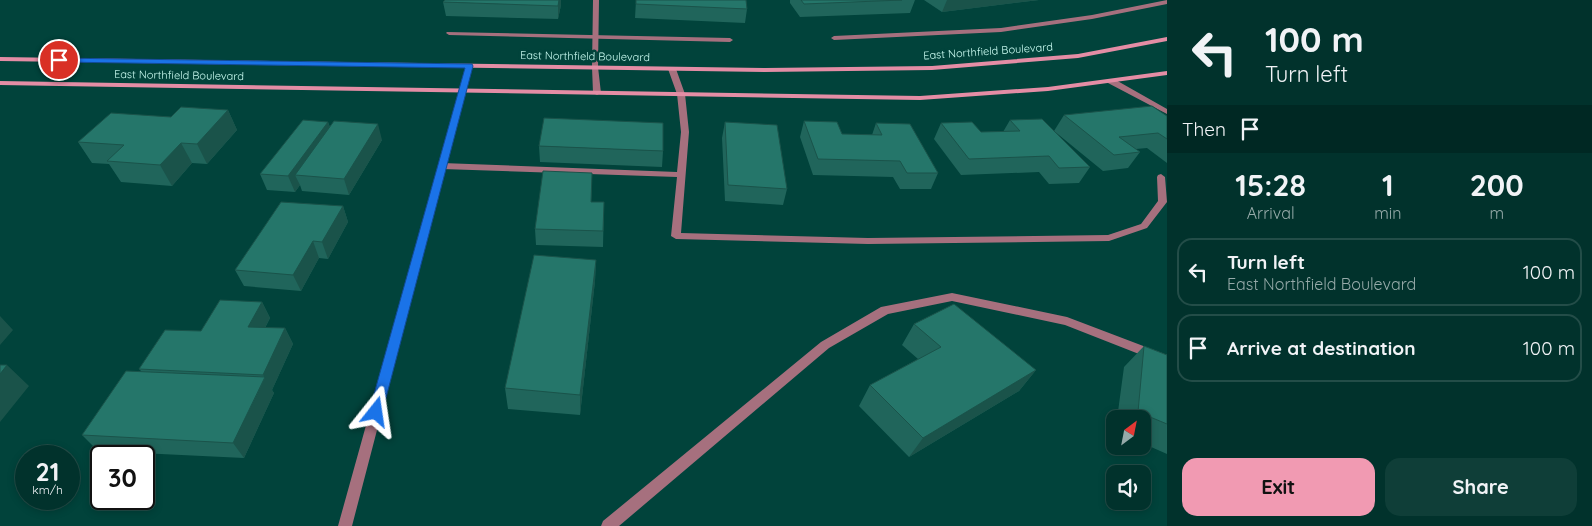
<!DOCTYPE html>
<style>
:root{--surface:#01322c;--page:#0f3e38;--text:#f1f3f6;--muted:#96aaa9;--line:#234d48;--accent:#f19ab2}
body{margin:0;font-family:Quicksand,sans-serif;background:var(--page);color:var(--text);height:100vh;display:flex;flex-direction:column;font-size:19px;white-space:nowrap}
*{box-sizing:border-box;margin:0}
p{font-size:16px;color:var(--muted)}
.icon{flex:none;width:28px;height:28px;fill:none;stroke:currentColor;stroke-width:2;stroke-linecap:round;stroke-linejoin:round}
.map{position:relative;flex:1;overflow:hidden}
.drawer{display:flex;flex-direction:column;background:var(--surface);width:425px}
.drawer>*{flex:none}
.banner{background:#01322c;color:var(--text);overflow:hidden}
.needle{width:32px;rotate:32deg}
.tools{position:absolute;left:1106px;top:410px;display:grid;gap:10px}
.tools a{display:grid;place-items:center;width:45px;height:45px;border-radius:10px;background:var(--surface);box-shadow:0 2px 8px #0003,0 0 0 1px var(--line);font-size:25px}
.speed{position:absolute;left:15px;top:445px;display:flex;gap:10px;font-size:25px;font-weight:700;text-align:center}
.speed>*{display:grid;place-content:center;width:65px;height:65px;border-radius:50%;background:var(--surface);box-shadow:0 2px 8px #0003,0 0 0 1px var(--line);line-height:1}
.speed small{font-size:12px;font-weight:400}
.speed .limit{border:2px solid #111;border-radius:8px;background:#fff;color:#111}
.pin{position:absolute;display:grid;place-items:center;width:42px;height:42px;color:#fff;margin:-21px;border:2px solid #fff;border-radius:50%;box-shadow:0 1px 5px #0007}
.me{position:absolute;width:55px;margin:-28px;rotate:15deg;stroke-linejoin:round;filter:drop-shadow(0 0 4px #0008)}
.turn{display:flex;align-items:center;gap:18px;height:105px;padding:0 15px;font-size:22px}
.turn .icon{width:65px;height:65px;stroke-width:2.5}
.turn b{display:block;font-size:35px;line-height:42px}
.then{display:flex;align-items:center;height:48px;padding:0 15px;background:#0003;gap:10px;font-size:19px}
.eta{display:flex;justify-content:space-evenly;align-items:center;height:85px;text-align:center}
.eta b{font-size:30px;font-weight:700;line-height:35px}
.primary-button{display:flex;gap:10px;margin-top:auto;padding:10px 15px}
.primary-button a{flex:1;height:58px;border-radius:15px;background:var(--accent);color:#111;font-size:20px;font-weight:700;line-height:58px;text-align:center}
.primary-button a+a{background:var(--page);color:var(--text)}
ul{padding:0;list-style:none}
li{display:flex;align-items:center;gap:15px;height:68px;margin:0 10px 8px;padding:0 5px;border:2px solid var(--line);border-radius:15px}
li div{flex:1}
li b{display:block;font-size:19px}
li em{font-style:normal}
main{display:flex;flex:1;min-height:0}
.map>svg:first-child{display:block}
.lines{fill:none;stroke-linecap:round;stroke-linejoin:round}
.service{fill:#a6707e;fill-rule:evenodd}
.minor{fill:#a6707e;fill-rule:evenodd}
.secondary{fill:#e38da5;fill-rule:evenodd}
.wall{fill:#20655b}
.shaded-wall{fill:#1a534a}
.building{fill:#25766a;stroke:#1a534a}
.route{fill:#1a73e8;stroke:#114b97}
.labels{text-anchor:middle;stroke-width:5;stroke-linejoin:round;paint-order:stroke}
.far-street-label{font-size:11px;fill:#ccfdf3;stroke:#01433b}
</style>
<main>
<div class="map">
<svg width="1167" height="526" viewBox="0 0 1167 526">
<rect width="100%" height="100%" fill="#01433b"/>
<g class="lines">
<path class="service" d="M1167 0V4L1092 19 1001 32 834 40 831 38 834 36 1001 28 1092 15Z
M447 32 730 38 733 40 730 42 449 35 446 33Z
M672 67 676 69 685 94 689 132 681 233 868 238 1108 235 1141 224 1158 201 1157 177 1158 175 1161 174 1165 177 1167 202 1147 228 1109 241 868 244 676 239 671 236 677 177 442 169 438 166 442 163 677 172 681 132 677 94 668 69Z
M1108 79H1114L1167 109V114L1108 83Z
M952 293 1067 317 1167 355V365L1065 325 952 301 888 314 829 348 619 526H601L603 521 821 342 881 307Z"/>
<path class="minor" d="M593 0H599L598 67 601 93 597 95 593 93 592 67Z
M469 64 472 66 352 526H338L466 66Z"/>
<path class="secondary" d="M1167 37V41L1078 58 932 70 765 72 0 61V57L765 68 932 66 1078 54Z
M1167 71V75L1048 91 920 100 0 85V81L920 96 1048 87Z"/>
</g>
<path class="wall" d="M636 0 747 9 745 23 635 18Z
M790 0H915L910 13 800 17 790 3Z
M924 0H1039L942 12Z
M443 2 561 5 558 19 446 16Z
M228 110 237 130 207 164 192 163 172 186 121 182 109 164 92 163 78 142 171 117Z
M1064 115 1167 116V163L1147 148 1136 149 1140 152 1128 168 1103 171 1054 131Z
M1010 120 1090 167 1079 183 1049 184 1039 172 961 175 934 139 941 123 981 132H1003Z
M804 121 842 134 872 135 876 123 938 173 931 189H900L893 177 813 175 800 137Z
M328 122 330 127 382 140 349 195 302 191 300 185 295 192 267 190 260 174Z
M725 122 787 189 783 205 725 201 722 138Z
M539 146 663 151 662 167 540 162Z
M592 173 591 202H604L603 247 536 245 535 229Z
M343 206 348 222 328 259 319 258 301 291 244 286 235 270Z
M596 260 595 281 580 415 508 409 505 388Z
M262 302 270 318 265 328H285L293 344 272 390 274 393 244 458 98 451 82 435 141 371 139 369 201 331Z
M914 324 1036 370 1019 391 909 457 859 406 870 385 918 359 902 345Z
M1144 346 1167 355V454L1142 443V419H1117L1124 367Z"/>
<path class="shaded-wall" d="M559 0H561V5L558 19V6Z
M947 0H1039L942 12Z
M228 110 237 130 207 164 197 144Z
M328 122 333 138 295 175 300 185 295 192 288 176Z
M378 124 382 140 349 195 344 179Z
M181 143 192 163 172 186 160 165Z
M343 206 348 222 328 259 322 242Z
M313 241 319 258 301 291 293 275Z
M596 260 595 281 580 415V395Z
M262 302 270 318 257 343 248 327Z
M0 316 13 330 0 345Z
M285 328 293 344 272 390 274 393 244 458 233 443 265 378 263 375Z
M7 365 29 386 0 422V374Z
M1036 370 1019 391 909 457 923 438Z"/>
<path class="building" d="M445 0H559L558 6 443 2Z
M636 0H746L747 9 636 4Z
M801 0H902L804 4Z
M1152 106 1167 116V139L1158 133 1119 137 1140 152 1114 155 1064 115Z
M181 107 228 110 197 144 181 143 160 165 107 161 124 145 78 142 111 113 171 117Z
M544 118 663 123V151L539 146Z
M1042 119 1090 167 1059 168 1049 156 969 159 941 123 972 122 981 132 1020 131 1010 120Z
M303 120 328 122 288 176 260 174Z
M334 121 378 124 344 179 295 175Z
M804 121 837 122 842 134 882 135 876 123 910 124 938 173H907L900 161 818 159Z
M725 122 777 125 787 189 728 185Z
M543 171 592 173 591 202H604L603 231 535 229Z
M281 202 343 206 322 242 313 241 293 275 235 270Z
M534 255 596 260 580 395 505 388Z
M220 300 262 302 248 327 285 328 263 375 139 369 165 330 201 331Z
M954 304 1036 370 923 438 870 385 941 347 914 324Z
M1144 346 1167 355V424L1138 412Z
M0 365H7L0 374Z
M126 371 265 377 233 443 82 435Z"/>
<path class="route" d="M56 58 472 64 473 66 381 417 376 418 371 417 369 412 465 68 59 62 56 61Z"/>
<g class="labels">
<g class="far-street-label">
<text transform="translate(988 51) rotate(-4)" y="4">East Northfield Boulevard</text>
<text transform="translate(585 56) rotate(1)" y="4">East Northfield Boulevard</text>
<text transform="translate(179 75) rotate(1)" y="4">East Northfield Boulevard</text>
</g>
</g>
</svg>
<div class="tools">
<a><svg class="needle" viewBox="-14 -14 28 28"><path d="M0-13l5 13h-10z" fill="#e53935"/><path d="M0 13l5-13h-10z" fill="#96aaa9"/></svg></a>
<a><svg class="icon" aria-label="sound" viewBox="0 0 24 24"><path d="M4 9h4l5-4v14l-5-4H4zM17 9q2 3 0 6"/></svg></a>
</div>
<div class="speed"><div>21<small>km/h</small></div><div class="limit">30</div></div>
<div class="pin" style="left:59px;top:60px;background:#d93025"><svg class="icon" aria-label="arrive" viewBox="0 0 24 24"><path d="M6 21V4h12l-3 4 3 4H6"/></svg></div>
<svg class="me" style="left:376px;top:412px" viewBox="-20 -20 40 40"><path d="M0-17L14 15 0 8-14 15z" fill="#1a73e8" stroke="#fff" stroke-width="4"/></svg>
</div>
<section class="drawer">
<div class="banner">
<div class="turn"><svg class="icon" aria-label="left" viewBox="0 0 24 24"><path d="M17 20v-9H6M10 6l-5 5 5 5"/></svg><div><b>100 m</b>Turn left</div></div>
<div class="then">Then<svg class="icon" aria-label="arrive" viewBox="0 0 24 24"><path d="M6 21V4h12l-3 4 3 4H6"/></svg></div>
</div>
<div class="eta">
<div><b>15:28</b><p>Arrival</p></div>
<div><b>1</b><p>min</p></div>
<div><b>200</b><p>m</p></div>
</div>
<ul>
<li><svg class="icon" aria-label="left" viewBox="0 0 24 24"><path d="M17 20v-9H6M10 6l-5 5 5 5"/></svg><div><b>Turn left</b><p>East Northfield Boulevard</p></div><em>100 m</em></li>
<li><svg class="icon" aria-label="arrive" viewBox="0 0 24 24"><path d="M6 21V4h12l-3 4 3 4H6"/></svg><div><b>Arrive at destination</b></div><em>100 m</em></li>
</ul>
<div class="primary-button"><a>Exit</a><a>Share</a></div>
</section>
</main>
